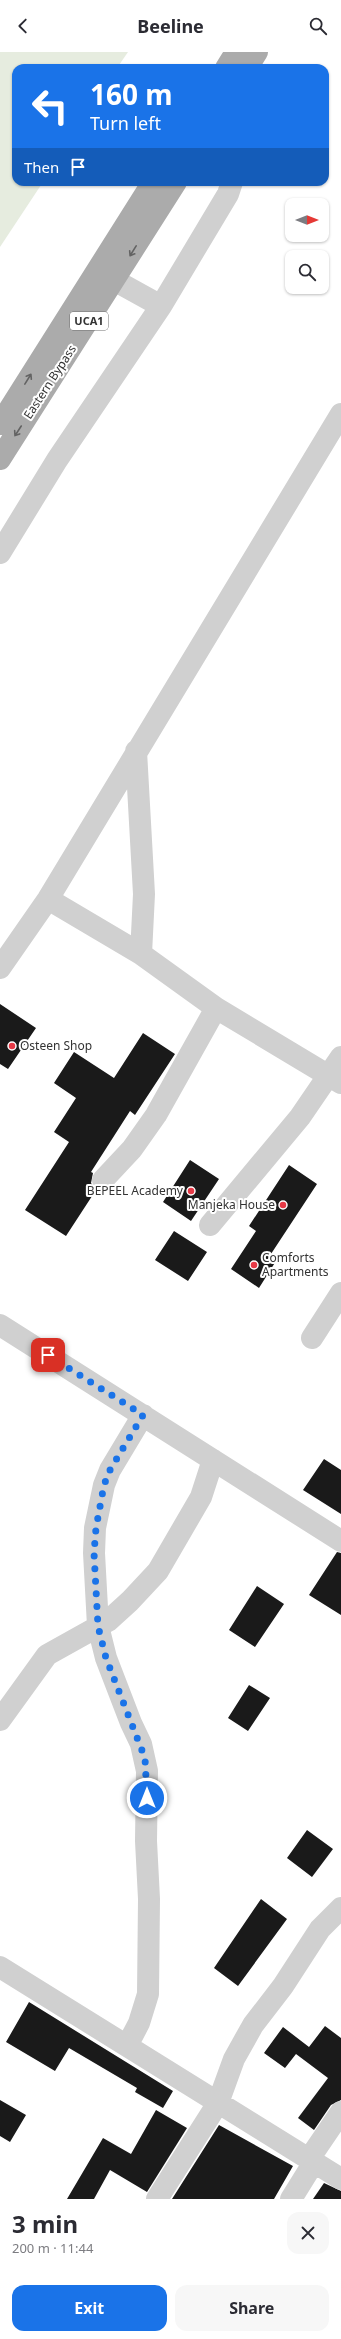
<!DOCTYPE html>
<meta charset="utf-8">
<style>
:root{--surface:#fff;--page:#f7f7f7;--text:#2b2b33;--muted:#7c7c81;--accent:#1a73e8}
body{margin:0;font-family:"Noto Sans",sans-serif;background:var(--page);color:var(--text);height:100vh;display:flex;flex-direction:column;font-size:15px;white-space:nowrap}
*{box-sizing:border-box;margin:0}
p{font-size:13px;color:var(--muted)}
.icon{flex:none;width:22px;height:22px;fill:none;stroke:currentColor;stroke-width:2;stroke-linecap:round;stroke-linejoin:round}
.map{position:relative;height:2147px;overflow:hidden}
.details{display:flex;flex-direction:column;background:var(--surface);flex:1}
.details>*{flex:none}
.hud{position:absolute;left:12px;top:12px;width:317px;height:122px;border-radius:12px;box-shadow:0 1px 3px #0004;background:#1a73e8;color:#fff;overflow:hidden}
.needle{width:26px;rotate:90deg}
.buttons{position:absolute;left:285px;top:146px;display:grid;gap:8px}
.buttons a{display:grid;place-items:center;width:44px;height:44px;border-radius:8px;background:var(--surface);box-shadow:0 1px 3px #0004;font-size:20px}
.pin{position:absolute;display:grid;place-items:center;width:34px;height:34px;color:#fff;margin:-17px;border-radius:8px;box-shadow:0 2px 6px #0006}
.me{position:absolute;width:44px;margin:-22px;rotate:0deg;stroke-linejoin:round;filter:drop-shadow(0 0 3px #0008)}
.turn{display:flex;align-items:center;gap:14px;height:84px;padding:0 12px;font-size:18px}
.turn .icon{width:52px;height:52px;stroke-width:2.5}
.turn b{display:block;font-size:28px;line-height:34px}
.then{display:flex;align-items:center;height:38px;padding:0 12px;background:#0003;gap:8px;font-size:15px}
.round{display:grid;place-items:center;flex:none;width:42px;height:42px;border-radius:12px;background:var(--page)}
.summary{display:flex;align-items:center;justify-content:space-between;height:68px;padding:0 12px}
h1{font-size:24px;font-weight:700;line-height:30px}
.primary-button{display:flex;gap:8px;margin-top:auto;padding:8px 12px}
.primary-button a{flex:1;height:46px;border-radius:12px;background:var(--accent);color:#fff;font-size:16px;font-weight:700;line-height:46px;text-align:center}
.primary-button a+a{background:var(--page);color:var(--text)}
header{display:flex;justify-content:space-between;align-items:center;height:52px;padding:0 12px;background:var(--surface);font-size:18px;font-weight:700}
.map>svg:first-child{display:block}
.green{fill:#e6ecdf}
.building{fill:#1a1a1a}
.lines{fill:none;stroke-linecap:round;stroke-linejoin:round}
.minor{stroke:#d0d0d0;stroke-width:22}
.major{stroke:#ababab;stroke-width:22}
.oneway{stroke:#636363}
.route{stroke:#1a73e8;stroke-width:7;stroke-dasharray:0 12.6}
.poi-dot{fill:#e63946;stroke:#fff;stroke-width:1.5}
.labels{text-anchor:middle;stroke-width:4;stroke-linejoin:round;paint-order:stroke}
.shield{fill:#fff;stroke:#707070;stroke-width:1}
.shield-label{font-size:11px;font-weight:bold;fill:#333}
.street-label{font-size:12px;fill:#333;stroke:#fff}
.poi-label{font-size:12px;fill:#333;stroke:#fff;text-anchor:start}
</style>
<header><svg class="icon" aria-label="back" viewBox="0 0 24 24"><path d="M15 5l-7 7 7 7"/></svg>Beeline<svg class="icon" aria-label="search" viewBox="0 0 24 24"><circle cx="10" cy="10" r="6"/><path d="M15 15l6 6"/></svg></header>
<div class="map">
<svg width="341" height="2147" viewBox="0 0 341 2147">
<rect width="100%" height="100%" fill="#fff"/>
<path class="green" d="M0 0H128L117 16H16V130H43L0 195Z"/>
<path class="building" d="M0 952 36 976 8 1017 0 1012Z
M143 981 175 1002 135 1063 130 1059 91 1120 93 1121 91 1131 96 1138 66 1184 25 1158 69 1090 54 1080 76 1046 54 1031 74 1000 114 1026Z
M190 1108 219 1127 191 1169 163 1150Z
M289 1113 317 1132 269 1205 276 1209 259 1236 231 1217 256 1179 249 1174Z
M174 1179 207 1200 188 1229 155 1208Z
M324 1407 341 1418V1462L303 1438Z
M337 1500 341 1501V1563L309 1543Z
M257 1534 284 1552 255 1595 229 1578Z
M249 1633 270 1646 248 1679 228 1666Z
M307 1778 333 1797 312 1825 287 1806Z
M261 1847 287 1867 238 1934 214 1916Z
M29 1950 173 2039 163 2056 135 2040 137 2036 69 1996 55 2019 6 1990Z
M325 1974 341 1986V2048L331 2053 314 2078 298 2066 328 2026 296 2002 285 2016 264 2001 283 1975 309 1995Z
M0 2048 26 2063 10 2090 0 2084Z
M156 2058 187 2076 147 2140 110 2118 94 2147H67L103 2086 131 2102Z
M219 2073 293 2114 274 2147H172Z
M324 2131 341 2139V2147H313Z"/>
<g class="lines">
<path class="minor" d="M114 228 161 254
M0 501 57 408 161 254 228 142 232 130
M136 699 144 842 141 902
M48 847 141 902 216 956 341 1031
M0 916 48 847 341 362
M103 1128 132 1097 156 1063 216 956
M210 1173 300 1065 341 1005
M0 1273 341 1489
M312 1286 341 1241
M0 1668 47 1603 108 1569 130 1549 158 1519 201 1445 213 1408
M0 1915 341 2127
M127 1994 139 1971 148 1942 149 1847 146 1789 147 1719 141 1692 131 1671 106 1606 98 1574 94 1501 95 1476 104 1433 110 1418 143 1363
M309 2107 341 2060
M157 2147 218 2051 234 2007 253 1973 283 1934 320 1877 341 1856
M291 2147 314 2110"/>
<path class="major" d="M226 16 236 0
M247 16 257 0
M0 372 153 130
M0 407 176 130"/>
</g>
<defs><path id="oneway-shaft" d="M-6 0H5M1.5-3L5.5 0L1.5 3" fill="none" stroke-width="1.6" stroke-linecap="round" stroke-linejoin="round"/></defs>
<g class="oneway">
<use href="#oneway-shaft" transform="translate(133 199) rotate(122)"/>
<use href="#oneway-shaft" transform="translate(28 327) rotate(-58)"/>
<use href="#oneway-shaft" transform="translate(18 379) rotate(123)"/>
</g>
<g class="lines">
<path class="route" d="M48 1303 143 1363 110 1418 104 1433 96 1476 94 1501 98 1574 106 1606 145 1706 147 1746"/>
</g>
<g class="poi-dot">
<circle cx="12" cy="994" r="4"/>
<circle cx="191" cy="1139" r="4"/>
<circle cx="283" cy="1153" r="4"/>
<circle cx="254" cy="1213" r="4"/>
</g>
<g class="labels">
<rect class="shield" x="70" y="260" width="38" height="18" rx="3"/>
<g class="shield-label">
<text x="89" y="273">UCA1</text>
</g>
<g class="street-label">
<text transform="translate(50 330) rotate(-57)" y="4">Eastern Bypass</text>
</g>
<g class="poi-label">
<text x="20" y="998">Osteen Shop</text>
<text x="183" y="1143" text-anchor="end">BEPEEL Academy</text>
<text x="275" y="1157" text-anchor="end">Manjeka House</text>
<text x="262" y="1210">Comforts<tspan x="262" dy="14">Apartments</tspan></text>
</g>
</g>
</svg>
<div class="buttons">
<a><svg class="needle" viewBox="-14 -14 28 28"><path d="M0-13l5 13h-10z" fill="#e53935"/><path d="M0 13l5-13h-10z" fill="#7c7c81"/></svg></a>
<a><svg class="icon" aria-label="search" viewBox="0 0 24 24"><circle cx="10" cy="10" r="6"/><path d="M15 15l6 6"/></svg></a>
</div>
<div class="pin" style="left:48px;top:1303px;background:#d93025"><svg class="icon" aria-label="arrive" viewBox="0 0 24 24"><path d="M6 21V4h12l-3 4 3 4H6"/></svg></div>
<svg class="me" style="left:147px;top:1746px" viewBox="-20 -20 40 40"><circle r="17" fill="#1a73e8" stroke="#fff" stroke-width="3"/><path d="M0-11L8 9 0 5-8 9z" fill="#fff"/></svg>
<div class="hud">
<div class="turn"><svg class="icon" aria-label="left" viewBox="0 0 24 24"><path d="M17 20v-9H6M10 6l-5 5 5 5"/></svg><div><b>160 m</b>Turn left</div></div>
<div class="then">Then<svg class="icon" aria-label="arrive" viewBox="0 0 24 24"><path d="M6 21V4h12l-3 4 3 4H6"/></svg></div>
</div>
</div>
<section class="details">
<div class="summary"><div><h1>3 min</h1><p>200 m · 11:44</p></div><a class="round"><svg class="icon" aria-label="close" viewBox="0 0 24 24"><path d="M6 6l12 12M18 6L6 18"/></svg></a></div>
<div class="primary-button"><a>Exit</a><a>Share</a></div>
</section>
